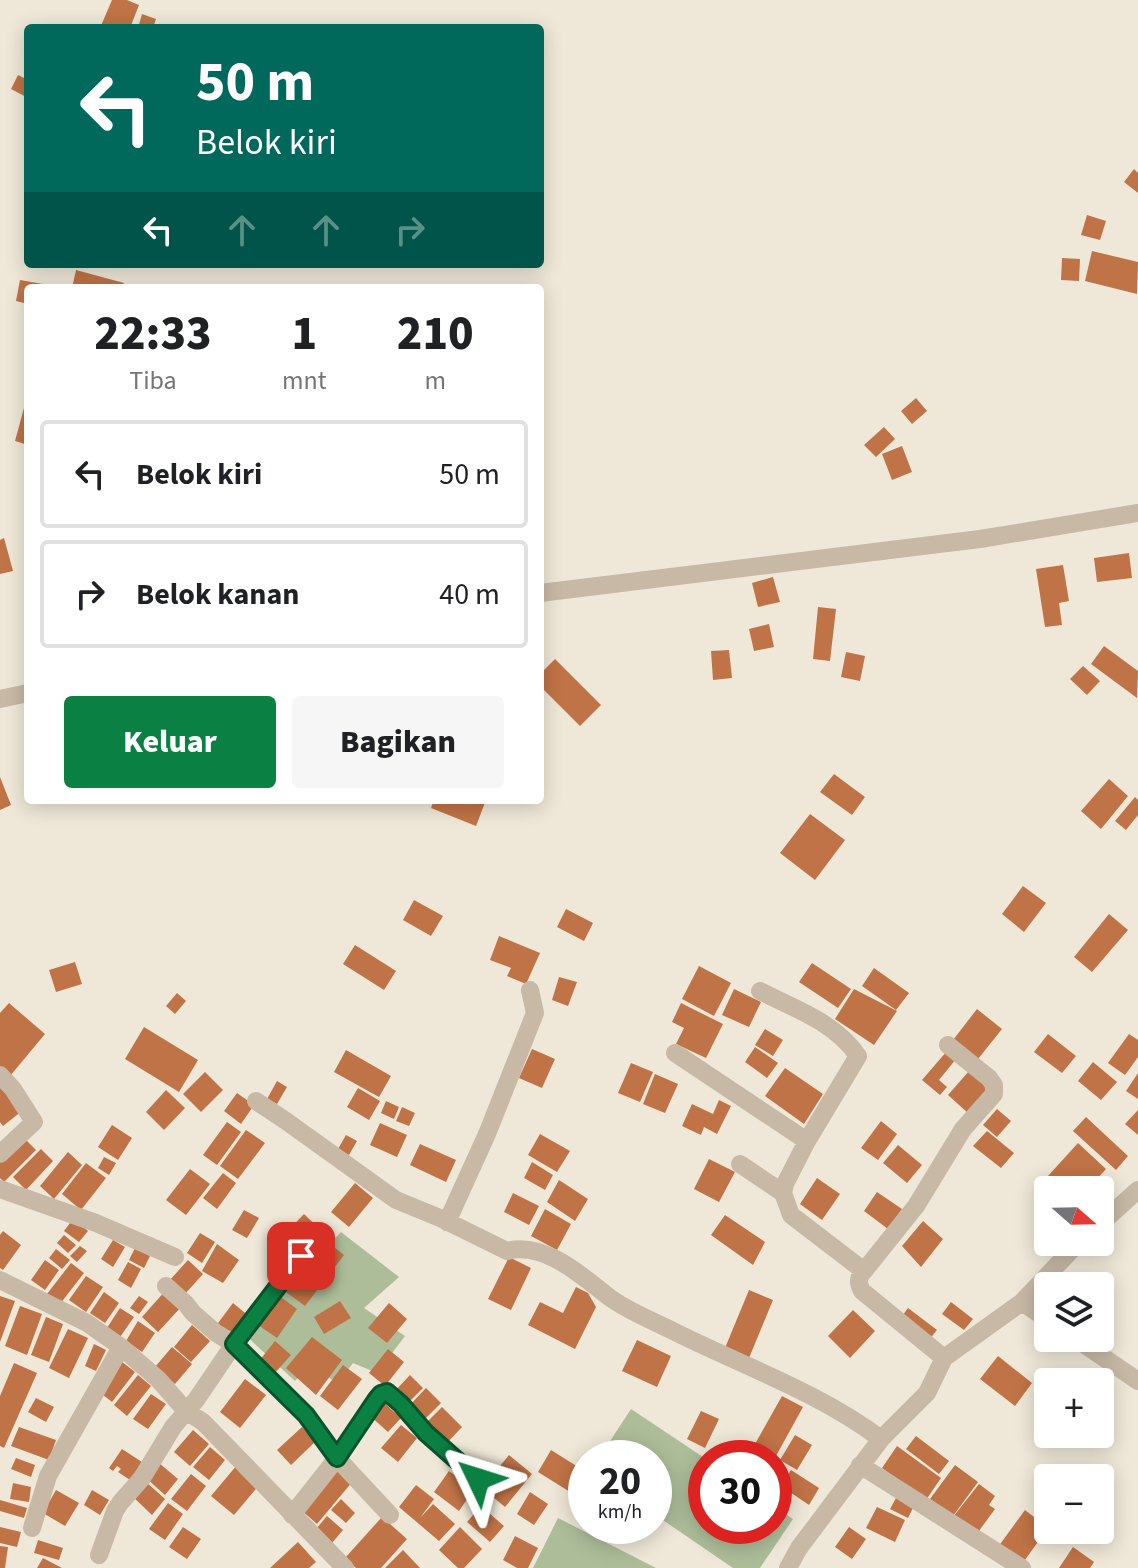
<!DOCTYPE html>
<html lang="id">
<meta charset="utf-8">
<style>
:root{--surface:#fff;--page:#f6f6f6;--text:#202124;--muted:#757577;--line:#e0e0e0;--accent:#0b8043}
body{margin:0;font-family:"Source Sans 3",sans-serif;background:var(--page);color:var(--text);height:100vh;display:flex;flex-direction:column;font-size:30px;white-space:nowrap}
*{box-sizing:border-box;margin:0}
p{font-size:26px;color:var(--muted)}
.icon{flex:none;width:44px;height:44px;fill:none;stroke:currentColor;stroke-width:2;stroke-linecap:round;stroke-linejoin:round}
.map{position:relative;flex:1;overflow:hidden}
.details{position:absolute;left:24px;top:284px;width:520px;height:520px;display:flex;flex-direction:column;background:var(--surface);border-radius:8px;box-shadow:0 4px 20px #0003}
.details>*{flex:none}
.hud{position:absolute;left:24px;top:24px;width:520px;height:244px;border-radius:8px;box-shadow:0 4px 20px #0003;background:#00695c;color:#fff;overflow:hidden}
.needle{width:52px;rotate:110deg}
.buttons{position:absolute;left:1034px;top:1176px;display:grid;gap:16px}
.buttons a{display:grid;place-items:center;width:80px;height:80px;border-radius:8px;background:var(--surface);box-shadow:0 4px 20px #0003;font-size:40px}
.speed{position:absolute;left:568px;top:1440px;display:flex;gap:16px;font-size:40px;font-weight:700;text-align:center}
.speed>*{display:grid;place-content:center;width:104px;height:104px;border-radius:50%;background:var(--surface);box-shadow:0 4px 20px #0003;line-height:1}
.speed small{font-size:20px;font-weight:400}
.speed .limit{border:12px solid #d22;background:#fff;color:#111}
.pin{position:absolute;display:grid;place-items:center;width:68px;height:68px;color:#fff;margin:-34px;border-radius:16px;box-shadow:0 4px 12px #0006}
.me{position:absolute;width:88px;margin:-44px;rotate:311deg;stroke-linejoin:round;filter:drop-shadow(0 0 6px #0008)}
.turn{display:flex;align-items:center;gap:28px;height:168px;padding:0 40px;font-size:36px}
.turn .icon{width:104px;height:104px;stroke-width:2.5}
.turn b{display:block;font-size:56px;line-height:68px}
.lanes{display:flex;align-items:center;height:76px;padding:0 40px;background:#0003;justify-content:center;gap:40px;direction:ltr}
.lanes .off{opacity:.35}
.eta{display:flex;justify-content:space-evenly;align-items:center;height:136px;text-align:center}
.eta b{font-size:48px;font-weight:800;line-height:56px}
.button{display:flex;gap:16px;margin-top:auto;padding:16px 40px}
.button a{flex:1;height:92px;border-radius:8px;background:var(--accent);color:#fff;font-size:32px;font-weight:800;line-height:92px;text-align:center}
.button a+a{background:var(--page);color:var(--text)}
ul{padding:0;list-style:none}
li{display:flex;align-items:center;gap:24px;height:108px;margin:0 16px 12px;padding:0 24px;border:4px solid var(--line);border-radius:8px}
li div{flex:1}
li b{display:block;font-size:30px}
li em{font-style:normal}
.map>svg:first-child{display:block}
.green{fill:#adbd99}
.building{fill:#c07346}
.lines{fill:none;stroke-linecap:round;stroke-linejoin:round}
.street{stroke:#c7b9a5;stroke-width:18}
.route-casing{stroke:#07532c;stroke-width:20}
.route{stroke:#0b8043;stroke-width:14}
</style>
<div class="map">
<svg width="1138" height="1568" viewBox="0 0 1138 1568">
<rect width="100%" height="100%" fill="#efe8d8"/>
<path class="green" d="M341 1232 399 1277 364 1308 405 1336 377 1373 353 1363 338 1383 309 1366 295 1381 245 1335 282 1277 293 1283Z
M631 1409 706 1459V1526H774V1506L793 1519 760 1568H733L654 1514V1458H599Z
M558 1518 656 1568H533Z"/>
<path class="building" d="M112 0H127L139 5 130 28H100Z
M142 14 156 19 153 28H138Z
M18 75 28 80V98L11 89Z
M1134 169 1138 173V193L1124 182Z
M1087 215 1106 221 1100 240 1081 235Z
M1092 251 1138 262 1137 294 1085 281Z
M1062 258 1080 259 1079 281 1061 280Z
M76 270 124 283 122 288H72Z
M20 280 43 284 42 288H28V304L16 301Z
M916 398 927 411 912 424 901 411Z
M24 408 28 409V445L15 441Z
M884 427 895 439 876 457 864 445Z
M902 446 912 472 892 480 882 454Z
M4 538 13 571 0 574V540Z
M1129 553 1132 578 1097 582 1094 558Z
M1063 565 1069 601 1059 603 1062 625 1045 627 1036 569Z
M773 577 780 602 758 607 752 583Z
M818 607 836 609 830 661 813 659Z
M769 624 774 647 754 651 749 629Z
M1104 646 1138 671 1137 698 1091 664Z
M729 650 732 678 713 680 711 651Z
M846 652 865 656 860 681 841 677Z
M555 659 601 705 580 726 540 686V674Z
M1083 666 1100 681 1087 695 1070 679Z
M834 774 865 797 852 815 820 792Z
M0 777 11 805 0 810Z
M1109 779 1128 796 1101 829 1081 811Z
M1135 797 1138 800V815L1126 830 1115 821Z
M434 800H486L476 826 431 808Z
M810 814 845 840 815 880 780 853Z
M1023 886 1046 903 1024 932 1002 914Z
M414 900 443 916 431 936 403 920Z
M566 909 593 923 584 941 557 927Z
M1109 914 1128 930 1092 972 1074 957Z
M499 936 540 953 526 984 507 976 511 968 490 960Z
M355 945 396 971 384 990 343 964Z
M75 962 82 984 56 992 49 970Z
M812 963 851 989 838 1008 799 982Z
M699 966 731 983 714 1016 682 999Z
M874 968 909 993 896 1010 862 986Z
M559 977 577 982 568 1006 552 1000Z
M734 989 761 1002 749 1027 722 1015Z
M854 989 897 1011 874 1045 835 1019Z
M177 993 186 1001 175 1014 166 1006Z
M9 1003 45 1034 10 1076 0 1067V1013Z
M681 1003 723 1024 706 1058 676 1044 684 1028 672 1022Z
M977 1009 1002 1029 978 1059 953 1040Z
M144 1027 198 1060 179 1092 125 1059Z
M765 1029 783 1040 773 1056 755 1045Z
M1048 1034 1076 1056 1062 1073 1034 1052Z
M1129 1034 1138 1040V1057L1125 1075 1108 1063Z
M755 1047 778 1063 767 1078 745 1062Z
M532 1049 555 1059 542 1088 519 1078Z
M346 1050 391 1076 379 1097 334 1072Z
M947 1051 956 1059 939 1080 947 1087 940 1095 922 1080Z
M1093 1062 1117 1082 1101 1100 1078 1081Z
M631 1063 653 1072 640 1102 618 1093Z
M785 1068 823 1094 804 1124 765 1096Z
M969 1071 990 1089 969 1114 948 1095Z
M205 1072 223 1090 201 1112 183 1094Z
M1138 1073V1099L1126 1091Z
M655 1074 678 1084 665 1113 643 1104Z
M277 1081 287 1087 277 1104 267 1099Z
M0 1082 22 1111 3 1126 0 1122Z
M358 1088 380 1101 369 1120 347 1107Z
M166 1090 185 1108 164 1130 146 1112Z
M237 1093 254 1105 241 1124 224 1111Z
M719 1100 731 1106 717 1134 704 1127 701 1135 682 1126 692 1104 713 1114Z
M386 1101 399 1107 394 1119 381 1113Z
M402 1107 415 1113 409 1126 396 1121Z
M997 1109 1011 1121 997 1137 983 1125Z
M1138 1110V1135L1125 1124Z
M1086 1117 1128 1156 1116 1170 1073 1131Z
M881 1121 897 1134 878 1160 861 1148Z
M227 1122 241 1132 217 1165 203 1155Z
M380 1123 407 1135 397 1157 370 1145Z
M112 1125 132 1138 118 1160 98 1147Z
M246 1130 265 1143 238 1179 220 1166Z
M987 1131 1014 1153 1001 1168 973 1146Z
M540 1134 570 1151 557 1172 528 1155Z
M346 1135 357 1141 349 1155 338 1149Z
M24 1138 36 1150 4 1182 0 1178V1162Z
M1078 1143 1106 1169 1087 1190H1063L1048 1176Z
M420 1144 456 1160 446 1182 410 1165Z
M898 1145 922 1165 907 1183 883 1163Z
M41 1149 53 1161 26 1190 13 1177Z
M68 1152 82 1165 54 1199 40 1186Z
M104 1157 116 1163 109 1175 98 1168Z
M709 1159 735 1172 719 1202 694 1189Z
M532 1162 553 1175 545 1190 524 1178Z
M86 1163 106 1178 81 1210 62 1194Z
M190 1169 210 1184 186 1215 166 1200Z
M223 1173 236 1183 217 1209 203 1198Z
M817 1178 840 1194 822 1220 800 1204Z
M559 1180 588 1199 575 1221 547 1202Z
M355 1183 373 1198 349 1227 331 1212Z
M877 1192 902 1209 888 1229 864 1211Z
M513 1193 539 1206 529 1225 504 1212Z
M545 1209 571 1224 557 1250 531 1236Z
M244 1210 259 1218 247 1238 232 1230Z
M304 1214 321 1230 297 1255 281 1238Z
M725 1215 765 1242 753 1265 711 1235Z
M73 1219 88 1231 79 1242 64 1231Z
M923 1221 943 1239 921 1267 902 1246Z
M3 1231 21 1245 3 1270 0 1268V1235Z
M200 1233 215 1242 202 1263 187 1253Z
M64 1235 76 1245 68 1253 57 1243Z
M113 1240 125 1247 113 1267 101 1259Z
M325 1240 344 1255 305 1306 286 1292Z
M217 1244 239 1260 223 1283 202 1271Z
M80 1246 87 1251 77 1262 70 1256Z
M135 1248 150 1256 144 1268 129 1260Z
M56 1249 70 1260 62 1269 49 1258Z
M509 1257 531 1268 511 1310 488 1299Z
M45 1260 59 1270 45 1290 31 1280Z
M188 1260 203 1274 184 1295 169 1281Z
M128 1262 141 1269 131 1288 118 1280Z
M71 1263 84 1273 60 1304 47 1294Z
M86 1276 103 1287 86 1312 69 1300Z
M576 1287 588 1293 596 1307 575 1349 528 1325 540 1302 563 1313Z
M166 1290 183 1305 158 1332 142 1317Z
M749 1290 773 1300 749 1358 725 1348Z
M104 1292 119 1303 105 1323 90 1313Z
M278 1295 297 1309 277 1338 258 1325Z
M0 1296 15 1301 0 1342Z
M139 1296 148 1302 139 1314 130 1308Z
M340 1301 351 1318 324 1334 314 1317Z
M951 1302 973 1319 964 1330 942 1314Z
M233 1303 250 1317 232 1340 215 1327Z
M389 1303 407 1319 387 1343 368 1328Z
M20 1306 42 1314 27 1355 5 1346Z
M120 1308 134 1317 118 1340 105 1331Z
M908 1308 937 1330 928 1341 900 1319Z
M853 1310 875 1331 850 1358 828 1336Z
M46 1317 63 1324 49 1362 31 1355Z
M138 1321 155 1333 142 1352 126 1341Z
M192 1325 210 1341 191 1362 174 1347Z
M68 1329 88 1338 69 1378 49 1368Z
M312 1337 342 1360 316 1395 286 1368Z
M637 1340 671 1356 657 1387 622 1371Z
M275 1341 291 1355 274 1374 259 1361Z
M94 1344 106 1350 96 1371 85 1366Z
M172 1347 192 1364 175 1384 155 1367Z
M388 1349 404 1362 385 1386 369 1373Z
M998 1356 1032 1383 1015 1406 980 1379Z
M121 1361 135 1372 112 1402 98 1391Z
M14 1363 37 1373 4 1448 0 1446V1396Z
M343 1365 362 1379 338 1410 320 1396Z
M138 1375 151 1386 127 1416 114 1405Z
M410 1375 423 1388 406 1405 393 1393Z
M245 1379 266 1395 240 1428 220 1412Z
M426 1388 441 1403 424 1420 409 1406Z
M151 1394 166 1404 148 1429 133 1419Z
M782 1396 803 1407 776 1456 755 1444Z
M36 1398 54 1407 46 1422 28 1412Z
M382 1401 401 1418 388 1432 369 1415Z
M442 1407 462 1427 446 1444 425 1424Z
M701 1411 719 1419 705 1448 687 1439Z
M401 1425 417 1438 398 1462 381 1448Z
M19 1427 56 1440 49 1460 11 1446Z
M302 1427 315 1442 291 1465 277 1450Z
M193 1430 209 1444 190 1466 174 1452Z
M795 1435 812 1445 797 1470 780 1460Z
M916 1436 949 1461 939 1474 906 1449Z
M897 1446 941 1478 926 1500 882 1468Z
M210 1447 225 1460 209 1480 193 1467Z
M122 1449 142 1462 130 1480 118 1472 121 1469 117 1466 113 1471 109 1468Z
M551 1450 583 1470 570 1492 538 1472Z
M509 1455 532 1474 505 1507 482 1488Z
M16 1458 35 1465 31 1477 11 1469Z
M159 1463 178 1479 165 1495 146 1478Z
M237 1465 260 1484 234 1515 211 1496Z
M955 1465 978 1482 953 1516 930 1499Z
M336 1467 353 1481 317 1524 300 1509Z
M791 1470 819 1488 809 1505 781 1486Z
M449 1471 474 1489 459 1511 434 1492Z
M191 1474 206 1486 187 1511 171 1499Z
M144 1480 165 1499 152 1515 131 1495Z
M13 1483 31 1487 29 1502 10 1499Z
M979 1484 995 1496 989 1505 995 1509 976 1535 953 1517Z
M416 1485 434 1499 420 1518 433 1504 455 1524 439 1541 399 1507Z
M56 1490 79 1503 65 1526 43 1513Z
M92 1490 109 1500 100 1515 84 1505Z
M530 1492 548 1504 534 1525 517 1514Z
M896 1498 914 1506 908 1518 890 1509Z
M341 1499 355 1513 346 1523 331 1510Z
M0 1500 27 1508 24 1518 0 1511Z
M168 1503 183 1514 165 1540 149 1529Z
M481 1506 504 1526 490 1542 467 1522Z
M877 1507 905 1520 895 1542 866 1528Z
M1025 1510 1048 1528 1022 1564 998 1547Z
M327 1516 343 1530 332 1543 316 1529Z
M382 1517 407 1539 381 1568H356L345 1558Z
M0 1527 21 1532 17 1547 0 1543Z
M183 1527 201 1539 187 1559 169 1547Z
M460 1527 482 1549 464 1568H458L439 1550Z
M849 1527 866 1539 852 1559 835 1547Z
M1057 1530H1084L1074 1543Z
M515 1536 538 1548 528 1568H517L503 1560Z
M38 1540 63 1548 59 1560 34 1553Z
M298 1542 316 1562 309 1568H270Z
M0 1546 8 1547 5 1568H0Z
M1073 1547 1094 1562 1090 1568H1059Z
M403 1550 420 1568H385Z
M43 1558 62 1568H37Z"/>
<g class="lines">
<path class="street" d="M540 593 980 539 1138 513
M0 699 28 693
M675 1053 807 1141 858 1056C835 1022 795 1009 760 991
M0 1075 13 1089 34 1122 0 1154
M256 1101 286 1121 396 1200 440 1218 507 1251C544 1241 582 1276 609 1297 626 1310 649 1319 669 1329 740 1365 817 1391 881 1439
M807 1141 785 1184 783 1193 791 1215 864 1271C857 1278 858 1283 862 1291L944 1358
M740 1164 783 1193
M0 1189 96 1223 175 1257
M447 1222 487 1134 535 1013 530 990
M1100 1224 1138 1190
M864 1271 916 1206 963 1129 994 1094V1085L989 1078 948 1045
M0 1280 87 1323 121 1347 158 1379 186 1411 203 1422 345 1568
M166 1286 186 1304 193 1313 216 1333 234 1344 306 1415 337 1458 390 1515
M1022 1302 1048 1320
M1075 1338 1138 1381
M860 1465 1022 1568
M292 1515 337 1458 376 1400 381 1394 387 1392 401 1404 426 1433 478 1479
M32 1528 48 1476 121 1347
M99 1555 115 1511 120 1503 142 1478 173 1427 196 1400 234 1344 301 1256
M788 1568 799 1548 881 1439 927 1393 944 1358 1022 1302 1079 1242"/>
</g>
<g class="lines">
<g class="route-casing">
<path id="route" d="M301 1256 234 1344 306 1415 337 1458 376 1400 381 1394 387 1392 401 1404 426 1433 478 1479"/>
</g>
<use href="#route" class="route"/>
</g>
</svg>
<div class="buttons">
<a><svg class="needle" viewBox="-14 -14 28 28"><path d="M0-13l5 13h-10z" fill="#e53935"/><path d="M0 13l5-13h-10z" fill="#757577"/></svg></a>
<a><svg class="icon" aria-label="layers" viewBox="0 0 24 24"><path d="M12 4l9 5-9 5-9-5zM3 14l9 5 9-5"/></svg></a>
<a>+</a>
<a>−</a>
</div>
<div class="speed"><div>20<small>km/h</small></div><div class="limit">30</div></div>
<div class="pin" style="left:301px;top:1256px;background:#d93025"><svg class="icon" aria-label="arrive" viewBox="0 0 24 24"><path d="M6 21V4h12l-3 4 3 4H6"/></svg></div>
<svg class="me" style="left:478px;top:1479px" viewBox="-20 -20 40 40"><path d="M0-17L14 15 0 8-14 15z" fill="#0b8043" stroke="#fff" stroke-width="4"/></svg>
<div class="hud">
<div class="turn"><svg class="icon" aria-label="left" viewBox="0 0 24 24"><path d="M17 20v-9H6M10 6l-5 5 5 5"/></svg><div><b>50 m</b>Belok kiri</div></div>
<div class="lanes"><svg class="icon" aria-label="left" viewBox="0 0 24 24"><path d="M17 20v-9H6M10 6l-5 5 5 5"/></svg><svg class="icon off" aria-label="ahead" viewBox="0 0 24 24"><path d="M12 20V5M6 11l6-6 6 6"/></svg><svg class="icon off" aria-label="ahead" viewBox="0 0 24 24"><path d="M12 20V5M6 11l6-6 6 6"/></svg><svg class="icon off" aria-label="right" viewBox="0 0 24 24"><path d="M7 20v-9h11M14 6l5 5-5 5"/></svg></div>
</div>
<section class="details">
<div class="eta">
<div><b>22:33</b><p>Tiba</p></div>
<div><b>1</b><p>mnt</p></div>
<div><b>210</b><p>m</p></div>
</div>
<ul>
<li><svg class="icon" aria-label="left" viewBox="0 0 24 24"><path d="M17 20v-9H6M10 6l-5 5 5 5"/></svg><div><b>Belok kiri</b></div><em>50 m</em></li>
<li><svg class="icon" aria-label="right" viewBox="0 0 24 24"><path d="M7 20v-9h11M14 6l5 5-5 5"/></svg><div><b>Belok kanan</b></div><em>40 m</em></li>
</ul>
<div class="button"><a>Keluar</a><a>Bagikan</a></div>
</section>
</div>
